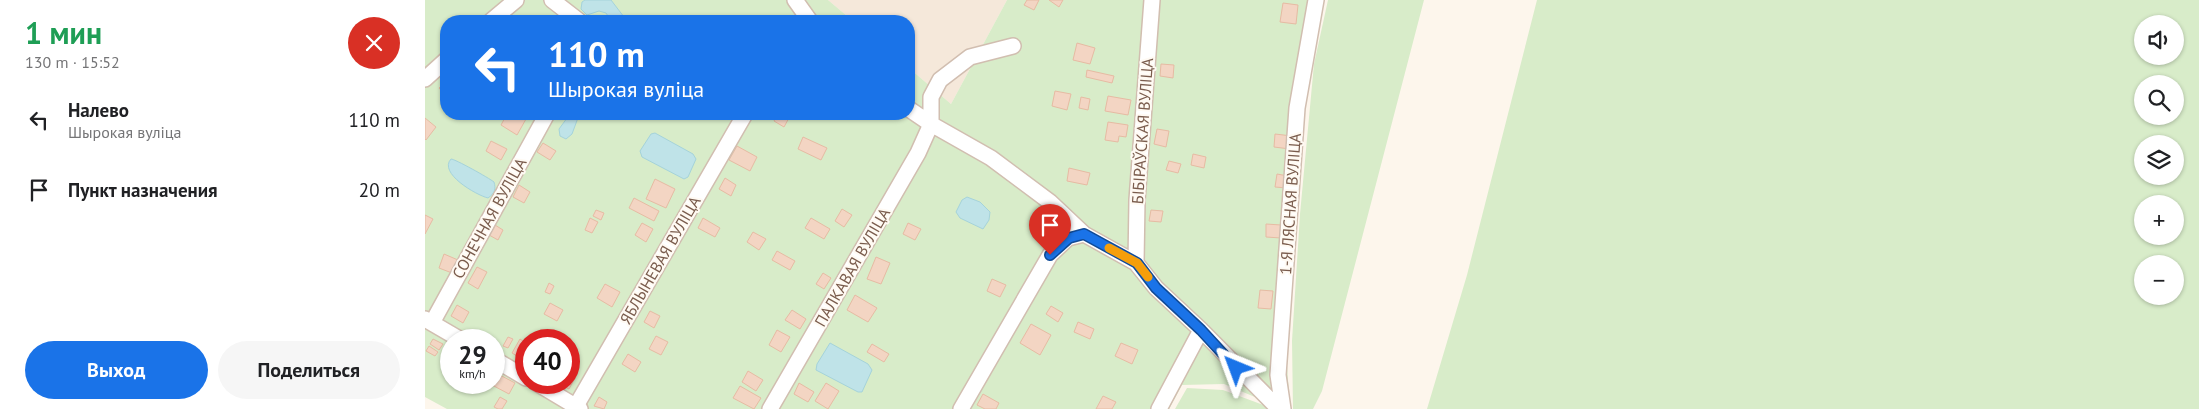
<!DOCTYPE html>
<html lang="ru">
<meta charset="utf-8">
<style>
:root{--surface:#fff;--page:#f6f6f6;--text:#202124;--muted:#757577;--accent:#1a73e8}
body{margin:0;font-family:"PT Sans",sans-serif;background:var(--page);color:var(--text);height:100vh;display:flex;flex-direction:column;font-size:19px;white-space:nowrap}
*{box-sizing:border-box;margin:0}
p{font-size:16px;color:var(--muted)}
.icon{flex:none;width:28px;height:28px;fill:none;stroke:currentColor;stroke-width:2;stroke-linecap:round;stroke-linejoin:round}
.map{position:relative;flex:1;overflow:hidden}
.sheet{display:flex;flex-direction:column;background:var(--surface);width:425px}
.sheet>*{flex:none}
.hud{position:absolute;left:15px;top:15px;width:475px;height:105px;border-radius:20px;box-shadow:0 1px 4px #0004;background:#1a73e8;color:#fff;overflow:hidden}
.fabs{position:absolute;left:1709px;top:15px;display:grid;gap:10px}
.fabs a{display:grid;place-items:center;width:50px;height:50px;border-radius:50%;background:var(--surface);box-shadow:0 1px 4px #0004;font-size:25px}
.speed{position:absolute;left:15px;top:329px;display:flex;gap:10px;font-size:25px;font-weight:700;text-align:center}
.speed>*{display:grid;place-content:center;width:65px;height:65px;border-radius:50%;background:var(--surface);box-shadow:0 1px 4px #0004;line-height:1}
.speed small{font-size:12px;font-weight:400}
.speed .limit{border:8px solid #d22;background:#fff;color:#111}
.pin{position:absolute;display:grid;place-items:center;width:42px;height:42px;color:#fff;margin:-51px -21px;border-radius:50% 50% 50% 0;rotate:-45deg;box-shadow:0 0 5px #0007}
.pin .icon{rotate:45deg}
.me{position:absolute;width:55px;margin:-28px;rotate:316deg;stroke-linejoin:round;filter:drop-shadow(0 0 4px #0008)}
.turn{display:flex;align-items:center;gap:18px;height:105px;padding:0 25px;font-size:22px}
.turn .icon{width:65px;height:65px;stroke-width:2.5}
.turn b{display:block;font-size:35px;line-height:42px}
.round{display:grid;place-items:center;flex:none;width:52px;height:52px;border-radius:26px;background:var(--page)}
.overview{display:flex;align-items:center;justify-content:space-between;height:85px;padding:0 25px}
h1{font-size:30px;font-weight:700;line-height:38px;color:#1e9e55}
.cta{display:flex;gap:10px;margin-top:auto;padding:10px 25px}
.cta a{flex:1;height:58px;border-radius:30px;background:var(--accent);color:#fff;font-size:20px;font-weight:700;line-height:58px;text-align:center}
.cta a+a{background:var(--page);color:var(--text)}
ul{padding:0;list-style:none}
li{display:flex;align-items:center;gap:15px;height:70px;padding:0 25px}
li div{flex:1}
li b{display:block;font-size:19px}
li em{font-style:normal}
main{display:flex;flex:1;min-height:0}
.map>svg:first-child{display:block}
.residential{fill:#f5e8da}
.green{fill:#d8ecc9;fill-rule:evenodd}
.water{fill:#bfe3e8;stroke:#a5d3da}
.building{fill:#f3d5c3;stroke:#e6bba3}
.lines{fill:none;stroke-linecap:round;stroke-linejoin:round}
.minor-casing{stroke:#d1beb0;stroke-width:18}
.minor{stroke:#fff;stroke-width:15}
.route-casing{stroke:#114b97;stroke-width:12}
.route{stroke:#1a73e8;stroke-width:9}
.slow{stroke:#f59e0b;stroke-width:9}
.labels{text-anchor:middle;stroke-width:4;stroke-linejoin:round;paint-order:stroke}
.street-label{font-size:16px;fill:#7a5c4d;stroke:#fffaf3}
</style>
<main>
<section class="sheet">
<div class="overview"><div><h1>1 мин</h1><p>130 m · 15:52</p></div><a class="round" style="background:#d93025;color:#fff"><svg class="icon" aria-label="close" viewBox="0 0 24 24"><path d="M6 6l12 12M18 6L6 18"/></svg></a></div>
<ul>
<li><svg class="icon" aria-label="left" viewBox="0 0 24 24"><path d="M17 20v-9H6M10 6l-5 5 5 5"/></svg><div><b>Налево</b><p>Шырокая вуліца</p></div><em>110 m</em></li>
<li><svg class="icon" aria-label="arrive" viewBox="0 0 24 24"><path d="M6 21V4h12l-3 4 3 4H6"/></svg><div><b>Пункт назначения</b></div><em>20 m</em></li>
</ul>
<div class="cta"><a>Выход</a><a>Поделиться</a></div>
</section>
<div class="map">
<svg width="1774" height="409" viewBox="0 0 1774 409">
<rect width="100%" height="100%" fill="#fdf6ec"/>
<path class="residential" d="M403 0H582L526 104 484 68V21H428Z"/>
<path class="green" d="M0 0H403L428 21H21V114H484V68L526 104 582 0H899L885 57 879 107 861 351 865 409H858L799 384 757 385 744 409H22L0 397ZM26 340H69V382H26ZM101 340H144V382H101Z
M903 0H999L897 391 888 409H868L867 341 875 214 889 64Z
M1112 0H1774V409H1002L1042 275ZM1718 24H1750V56H1718ZM1718 84H1750V116H1718ZM1718 144H1750V176H1718ZM1718 204H1750V236H1718ZM1718 264H1750V296H1718Z
M762 388 798 390 841 406 843 409H750Z"/>
<path class="water" d="M160 0H186L199 17 198 21H177L183 16 181 13 174 11 162 15 156 9 157 2Z
M145 114 154 115 147 134 141 139 135 136 134 129Z
M230 133 268 154 271 159 263 177 259 179 217 157 215 151 226 134Z
M26 159C30 159 64 178 69 182 71 189 70 193 63 198 51 195 13 173 26 159Z
M542 197 555 202 565 212 564 220 558 229 535 218 531 212 537 200Z
M405 343 443 364 447 370 437 392H433L391 370 392 364Z"/>
<path class="building" d="M602 0H614L609 10 599 5Z
M624 0H638L634 7Z
M858 3 873 5 871 24 855 22Z
M652 43 670 48 665 64 648 60Z
M736 64 749 65 748 78 735 76Z
M662 70 689 76 687 83 661 77Z
M21 81V96L14 88Z
M630 91 646 94 642 110 627 106Z
M683 96 706 100 703 115 680 111Z
M656 97 665 99 663 110 654 108Z
M82 114H92L101 119 92 135 76 125Z
M353 114H361L365 116 359 127 349 121Z
M0 118 11 127 1 140 0 139Z
M683 122 703 125 701 137 694 136 693 142 680 140Z
M732 129 744 131 741 147 729 144Z
M850 134 867 136 865 149 849 147Z
M378 137 402 148 396 160 373 149Z
M66 141 82 149 76 160 61 151Z
M118 143 131 151 125 160 112 152Z
M312 146 332 157 325 171 304 160Z
M768 154 781 157 779 168 766 165Z
M744 161 756 164 753 173 741 170Z
M644 168 665 173 662 185 642 181Z
M852 174 863 176 862 188 850 187Z
M300 178 311 185 306 196 294 189Z
M230 179 250 189 241 208 221 199Z
M94 185 105 192 99 203 88 197Z
M209 198 234 211 229 221 204 208Z
M417 209 427 215 419 227 410 221Z
M171 210 179 213 176 220 168 216Z
M726 210 738 211 736 222 724 221Z
M0 215 8 219 0 234Z
M165 218 173 222 167 233 160 230Z
M278 218 295 228 290 237 273 228Z
M386 218 405 229 399 239 380 228Z
M217 223 228 229 221 242 210 235Z
M483 223 496 229 490 240 478 234Z
M841 224 856 225V238L841 237Z
M70 225 78 230 73 240 64 235Z
M328 232 341 239 334 250 322 242Z
M352 251 370 261 365 270 347 260Z
M19 254 33 260 27 273 14 268Z
M451 257 465 263 456 284 442 279Z
M52 267 62 272 53 289 43 283Z
M398 273 406 278 399 289 391 284Z
M567 279 581 285 575 297 562 291Z
M124 283 129 286 125 294 120 292Z
M180 284 195 292 187 307 172 298Z
M835 290 848 291 846 309 833 308Z
M430 295 452 308 443 322 422 310Z
M125 303 138 310 132 321 119 314Z
M32 305 44 312 38 323 26 316Z
M626 306 638 313 633 322 621 314Z
M367 310 381 319 375 329 360 320Z
M225 311 235 316 229 328 219 322Z
M653 322 669 329 665 339 649 332Z
M606 324 626 335 615 355 595 343Z
M352 330 365 337 356 352 344 345Z
M231 336 243 342 236 355 224 349Z
M83 337 88 339 83 348 78 346Z
M8 339 18 344 14 350 5 344Z
M95 339 101 343V351L97 359 87 353Z
M696 343 713 350 707 364 690 356Z
M447 344 464 354 459 362 442 352Z
M4 346 13 352 10 356 1 351Z
M26 350V366L19 362Z
M203 354 216 362 210 372 197 364Z
M323 371 338 380 331 391 317 382Z
M73 374 90 383 84 394 67 385Z
M144 374 150 378 144 389 132 382H144Z
M374 383 389 392 383 402 369 394Z
M401 383 414 391 403 409 390 401Z
M315 386 336 398 329 409 308 398Z
M558 394 574 403 571 409H560L552 405Z
M678 396 691 402 687 409H671Z
M75 397 82 401 77 409H73L69 407Z
M174 397 182 402 179 409 169 406Z"/>
<g class="lines">
<g class="minor-casing">
<path id="minor" d="M127 0 154 21
M370 0 385 21
M66 21 91 0
M0 79 21 60
M484 109 506 124 566 158 625 202 659 234 711 263 731 288 776 330 854 409
M711 263 712 200 727 0
M0 319 36 340
M7 323 122 114
M69 359 101 378
M110 382 155 409
M151 406 320 114
M345 409 493 153 506 124V97L515 80 545 57 588 46
M536 409 625 255 643 238 659 234
M734 409 776 330
M858 409 853 375 872 108 891 0"/>
</g>
<use href="#minor" class="minor"/>
</g>
<g class="lines">
<g class="route-casing">
<path id="route" d="M625 255 644 238 659 234 712 263 731 288 776 330 811 368"/>
</g>
<use href="#route" class="route"/>
<path class="slow" d="M684 248 712 263 723 277"/>
</g>
<g class="labels">
<g class="street-label">
<text transform="translate(717 131) rotate(-86)" y="6">БІБІРАЎСКАЯ ВУЛІЦА</text>
<text transform="translate(865 204) rotate(-86)" y="6">1-Я ЛЯСНАЯ ВУЛІЦА</text>
<text transform="translate(64 218) rotate(-61)" y="6">СОНЕЧНАЯ ВУЛІЦА</text>
<text transform="translate(235 260) rotate(-60)" y="6">ЯБЛЫНЕВАЯ ВУЛІЦА</text>
<text transform="translate(427 267) rotate(-60)" y="6">ПАЛКАВАЯ ВУЛІЦА</text>
</g>
</g>
</svg>
<div class="fabs">
<a><svg class="icon" aria-label="sound" viewBox="0 0 24 24"><path d="M4 9h4l5-4v14l-5-4H4zM17 9q2 3 0 6"/></svg></a>
<a><svg class="icon" aria-label="search" viewBox="0 0 24 24"><circle cx="10" cy="10" r="6"/><path d="M15 15l6 6"/></svg></a>
<a><svg class="icon" aria-label="layers" viewBox="0 0 24 24"><path d="M12 4l9 5-9 5-9-5zM3 14l9 5 9-5"/></svg></a>
<a>+</a>
<a>−</a>
</div>
<div class="speed"><div>29<small>km/h</small></div><div class="limit">40</div></div>
<div class="pin" style="left:625px;top:255px;background:#d93025"><svg class="icon" aria-label="arrive" viewBox="0 0 24 24"><path d="M6 21V4h12l-3 4 3 4H6"/></svg></div>
<svg class="me" style="left:811px;top:368px" viewBox="-20 -20 40 40"><path d="M0-17L14 15 0 8-14 15z" fill="#1a73e8" stroke="#fff" stroke-width="4"/></svg>
<div class="hud">
<div class="turn"><svg class="icon" aria-label="left" viewBox="0 0 24 24"><path d="M17 20v-9H6M10 6l-5 5 5 5"/></svg><div><b>110 m</b>Шырокая вуліца</div></div>
</div>
</div>
</main>
